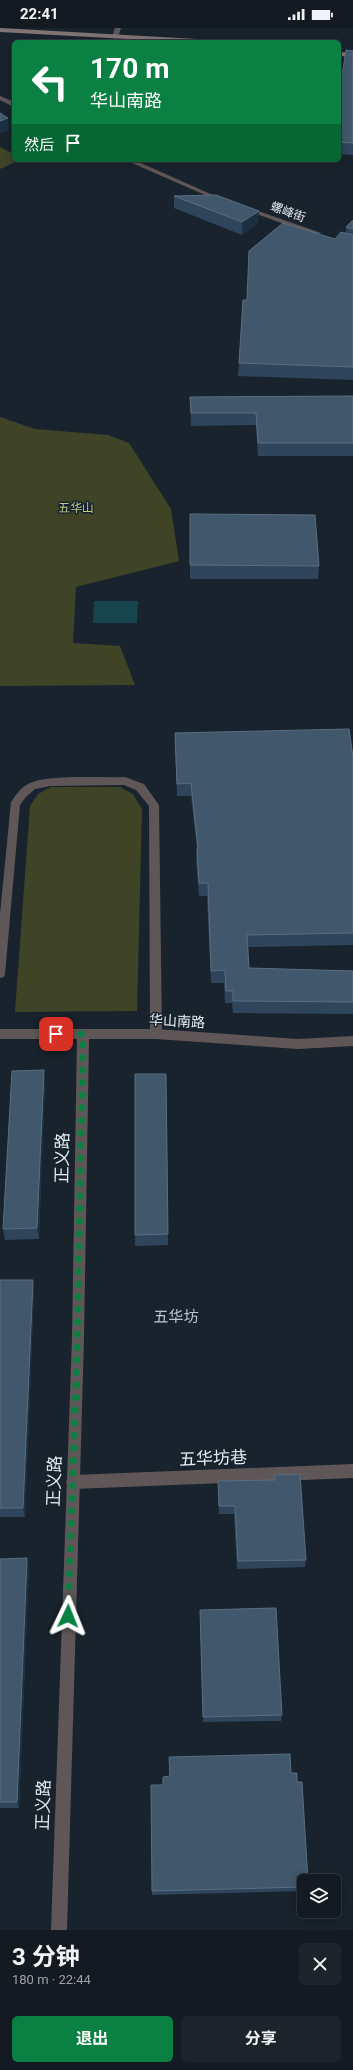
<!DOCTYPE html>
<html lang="zh">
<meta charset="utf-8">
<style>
:root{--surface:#131a22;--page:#1c232a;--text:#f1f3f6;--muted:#9da1a5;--line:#323840;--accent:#0b8043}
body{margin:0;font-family:Roboto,"Noto Sans SC",sans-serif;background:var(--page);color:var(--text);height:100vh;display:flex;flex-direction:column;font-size:15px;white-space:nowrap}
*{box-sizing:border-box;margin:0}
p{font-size:13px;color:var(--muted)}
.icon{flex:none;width:22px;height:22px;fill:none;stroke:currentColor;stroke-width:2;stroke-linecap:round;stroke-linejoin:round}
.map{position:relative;height:1902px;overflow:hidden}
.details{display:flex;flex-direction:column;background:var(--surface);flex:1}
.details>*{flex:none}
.hud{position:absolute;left:12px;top:12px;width:329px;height:122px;border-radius:6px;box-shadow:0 2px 10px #0003,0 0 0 1px var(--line);background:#0b8043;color:#fff;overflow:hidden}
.tools{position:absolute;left:297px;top:1846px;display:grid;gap:8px}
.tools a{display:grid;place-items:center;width:44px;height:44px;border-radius:6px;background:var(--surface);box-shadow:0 2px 10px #0003,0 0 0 1px var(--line);font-size:20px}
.pin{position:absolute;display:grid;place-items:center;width:34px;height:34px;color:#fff;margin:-17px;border-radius:8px;box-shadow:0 2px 6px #0006}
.me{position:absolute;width:44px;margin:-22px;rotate:2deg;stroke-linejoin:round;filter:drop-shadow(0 0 3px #0008)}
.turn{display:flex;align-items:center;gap:14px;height:84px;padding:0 12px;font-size:18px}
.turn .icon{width:52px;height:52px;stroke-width:2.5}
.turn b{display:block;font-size:28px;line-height:34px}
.then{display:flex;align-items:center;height:38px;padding:0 12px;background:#0003;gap:8px;font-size:15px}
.round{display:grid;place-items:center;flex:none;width:42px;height:42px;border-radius:6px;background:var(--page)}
.overview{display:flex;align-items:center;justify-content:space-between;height:68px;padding:0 12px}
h1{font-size:24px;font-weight:700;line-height:30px}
.primary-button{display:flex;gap:8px;margin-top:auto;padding:8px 12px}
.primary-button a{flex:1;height:46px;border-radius:6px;background:var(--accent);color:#fff;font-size:16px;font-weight:700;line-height:46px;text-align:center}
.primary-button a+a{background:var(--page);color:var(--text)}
.status{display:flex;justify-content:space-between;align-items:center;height:28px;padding:0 20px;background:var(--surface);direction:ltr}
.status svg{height:11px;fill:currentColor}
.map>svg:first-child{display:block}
.green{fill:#3f4427}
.water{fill:#16454e}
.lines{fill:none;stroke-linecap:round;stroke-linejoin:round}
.minor{fill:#5f5757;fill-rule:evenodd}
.tertiary{fill:#5f5757;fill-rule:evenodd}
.secondary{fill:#817475;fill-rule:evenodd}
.wall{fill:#2e455b}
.shaded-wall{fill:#1d3042}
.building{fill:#41576b;stroke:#5a6e80}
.route{stroke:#0b8043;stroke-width:7;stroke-dasharray:0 12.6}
.labels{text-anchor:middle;stroke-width:3;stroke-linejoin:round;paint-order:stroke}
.far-street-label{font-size:12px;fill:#e3eaf1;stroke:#19232d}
.far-park-label{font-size:12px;fill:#bcc78a;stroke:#19232d}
.street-label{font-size:14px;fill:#e3eaf1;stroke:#19232d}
.neighbourhood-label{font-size:15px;fill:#b7c4d1;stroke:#19232d}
.near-street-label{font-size:17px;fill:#e3eaf1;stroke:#19232d}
</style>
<div class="status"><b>22:41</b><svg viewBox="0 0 49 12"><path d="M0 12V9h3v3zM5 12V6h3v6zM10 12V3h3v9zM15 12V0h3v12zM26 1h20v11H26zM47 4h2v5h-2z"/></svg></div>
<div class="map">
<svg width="353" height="1902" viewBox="0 0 353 1902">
<rect width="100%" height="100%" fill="#19232d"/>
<path class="green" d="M0 119 14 126V132H20L0 141Z
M0 389 35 401 108 407 129 415 171 481 179 533 76 559 73 615 120 618 135 657 0 658Z
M51 759H120L133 766 142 781 137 983 15 984 30 778 38 766Z"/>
<path class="water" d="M94 573H138L137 595H93Z"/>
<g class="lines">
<path class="minor" d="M115 0H121L118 9 115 11 112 9Z
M125 749 144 756 159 777 162 1006 160 1009H152L150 1006 149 778 136 762 124 757 50 758 35 761 26 769 20 777 5 946 4 949 0 950V886L11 774C16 767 20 760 28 756 46 746 103 750 125 749Z
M353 1436V1450L73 1461 68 1459 66 1454 68 1449 73 1447Z"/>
<path class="tertiary" d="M0 68 14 74V79L0 72Z
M125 132H134L224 172 219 173Z
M243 179H247L321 205 314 207 243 181Z
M0 1001H156L298 1011 353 1008V1018L298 1021 156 1011H89L84 1310 67 1902H51L72 1310 77 1011H0Z"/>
<path class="secondary" d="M0 0 215 12 218 14H182L0 4Z
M339 24 353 25V29L339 28Z"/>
</g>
<path class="wall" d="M353 23V127L339 126V42H343Z
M174 168 258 195 242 207 174 180Z
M353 192V352L238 348 239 335 247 272 335 211 346 205V199Z
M353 368V428H258L256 397 191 398 190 369Z
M190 486 319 538 318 551H190Z
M175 705 353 729V917L248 919 249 940 353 943V986L233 985 232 975H225L224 955H211L207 868H199L196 832 197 820 191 768H177L175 718Z
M166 1046 168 1217 135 1218V1207Z
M45 1054 39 1211 5 1212 3 1201Z
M0 1252 34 1262 25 1489H0Z
M274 1447 306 1532 305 1539 237 1541 234 1486H219L218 1461V1453L274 1452Z
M0 1531 29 1538 19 1780H0Z
M200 1582 282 1687 281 1693 203 1694Z
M291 1745 304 1853V1863L152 1867 151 1757H163Z"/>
<path class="shaded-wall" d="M8 90 9 102 0 105V93Z
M259 183 258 195 242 207V194Z
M44 1042 45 1054 39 1211 37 1200Z
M33 1252 34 1262 25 1489 23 1480Z
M27 1530 29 1538 19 1780 17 1774Z"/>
<path class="building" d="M346 22 353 23V115L339 114V42H343Z
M0 85 8 90 0 93Z
M216 167 259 183 242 194 174 168Z
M353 192V201L346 199Z
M283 195 335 211 341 204 353 207V339L239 335 243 272H247L249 223Z
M353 368V415H258L256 385H191L190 369Z
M190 486 315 487 319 538 190 537Z
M349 701 353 729V905L247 907 249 940 353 943V974L233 973V963H226L225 942 211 943 208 855H199L197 820H198L191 755 177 756 175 705Z
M44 1042 37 1200 3 1201 12 1043Z
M135 1046H166L168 1206 135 1207Z
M0 1252H33L23 1480H0Z
M300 1446 306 1532 238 1533 235 1478H219L218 1453 275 1452 274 1447Z
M27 1530 17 1774H0V1531Z
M276 1580 282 1687 203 1689 200 1582Z
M290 1726 291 1745H297V1754H302L308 1853H304V1859L152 1863 151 1757H163V1749L170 1748 169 1729Z"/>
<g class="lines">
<path class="route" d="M56 1006H83L77 1326 68 1588"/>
</g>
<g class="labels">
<g class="far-street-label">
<text transform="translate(288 184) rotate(20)" y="4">螺峰街</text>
</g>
<g class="far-park-label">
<text x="76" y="484">五华山</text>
</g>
<g class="street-label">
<text transform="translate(177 993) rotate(3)" y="5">华山南路</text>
</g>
<g class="neighbourhood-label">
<text x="176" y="1294">五华坊</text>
</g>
<g class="near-street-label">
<text transform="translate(62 1130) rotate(-89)" y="6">正义路</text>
<text transform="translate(213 1430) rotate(-2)" y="6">五华坊巷</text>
<text transform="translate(54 1453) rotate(-88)" y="6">正义路</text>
<text transform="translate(43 1777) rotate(-88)" y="6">正义路</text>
</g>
</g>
</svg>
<div class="tools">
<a><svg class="icon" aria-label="layers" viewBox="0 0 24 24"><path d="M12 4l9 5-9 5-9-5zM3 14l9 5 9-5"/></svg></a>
</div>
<div class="pin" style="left:56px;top:1006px;background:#d93025"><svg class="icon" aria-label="arrive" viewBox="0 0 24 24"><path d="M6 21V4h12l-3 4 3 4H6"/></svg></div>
<svg class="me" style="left:68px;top:1588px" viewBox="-20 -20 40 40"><path d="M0-17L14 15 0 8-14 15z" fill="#0b8043" stroke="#fff" stroke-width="4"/></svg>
<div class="hud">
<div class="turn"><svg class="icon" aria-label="left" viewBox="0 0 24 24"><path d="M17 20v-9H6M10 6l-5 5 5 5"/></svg><div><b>170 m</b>华山南路</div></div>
<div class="then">然后<svg class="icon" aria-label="arrive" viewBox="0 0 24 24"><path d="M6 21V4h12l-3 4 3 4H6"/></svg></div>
</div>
</div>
<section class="details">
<div class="overview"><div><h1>3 分钟</h1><p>180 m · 22:44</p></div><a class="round"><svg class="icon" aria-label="close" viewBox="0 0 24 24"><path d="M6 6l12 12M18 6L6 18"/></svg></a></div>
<div class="primary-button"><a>退出</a><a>分享</a></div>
</section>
